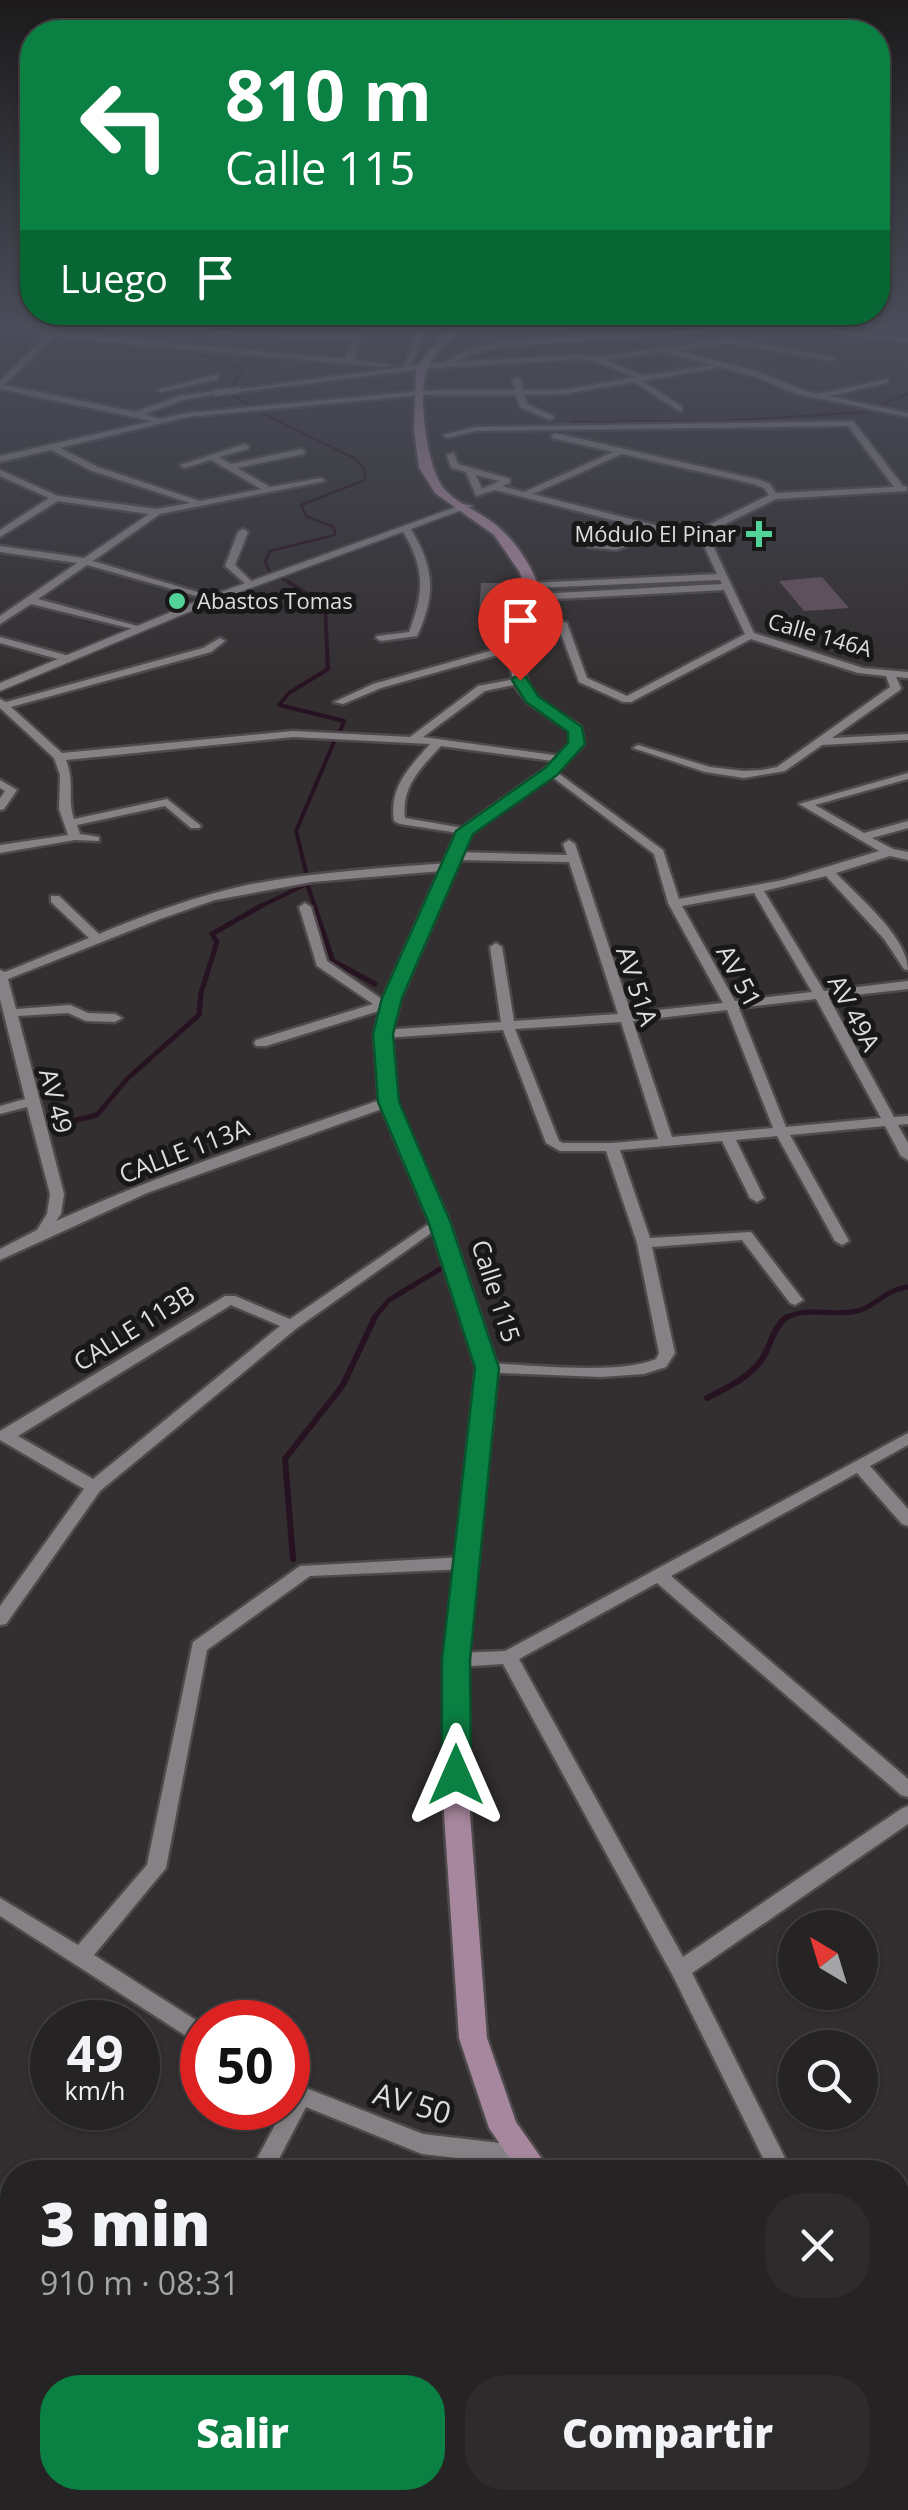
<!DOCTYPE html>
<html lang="es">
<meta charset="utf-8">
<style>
:root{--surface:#262325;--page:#2e2b2d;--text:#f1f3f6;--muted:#a4a4a7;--line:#424042;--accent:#0b8043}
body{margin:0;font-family:"Open Sans",sans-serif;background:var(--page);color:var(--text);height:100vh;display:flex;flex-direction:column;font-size:38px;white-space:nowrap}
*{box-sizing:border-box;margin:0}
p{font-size:32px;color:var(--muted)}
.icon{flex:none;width:55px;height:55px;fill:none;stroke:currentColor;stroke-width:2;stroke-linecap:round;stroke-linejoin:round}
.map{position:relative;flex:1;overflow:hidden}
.drawer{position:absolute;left:0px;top:2160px;width:910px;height:350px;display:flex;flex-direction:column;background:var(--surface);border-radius:40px 40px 0 0;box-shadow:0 2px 8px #0004,0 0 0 2px var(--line)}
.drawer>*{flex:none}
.top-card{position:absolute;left:20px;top:20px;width:870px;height:305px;border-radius:40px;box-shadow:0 2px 8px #0004,0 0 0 2px var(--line);background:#0b8043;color:#fff;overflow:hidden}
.needle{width:65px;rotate:322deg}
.fabs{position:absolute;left:778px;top:1910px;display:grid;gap:20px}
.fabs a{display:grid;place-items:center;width:100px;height:100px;border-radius:50%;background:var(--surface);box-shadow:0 2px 8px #0004,0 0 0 2px var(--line);font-size:50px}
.speed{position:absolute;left:30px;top:2000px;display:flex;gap:20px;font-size:50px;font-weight:700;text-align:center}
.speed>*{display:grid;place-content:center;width:130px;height:130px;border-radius:50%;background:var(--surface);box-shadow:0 2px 8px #0004,0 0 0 2px var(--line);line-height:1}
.speed small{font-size:25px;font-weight:400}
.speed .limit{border:15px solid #d22;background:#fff;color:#111}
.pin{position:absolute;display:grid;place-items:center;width:85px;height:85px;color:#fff;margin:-102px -42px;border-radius:50% 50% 50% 0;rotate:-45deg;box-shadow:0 0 10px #0007}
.pin .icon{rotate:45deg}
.me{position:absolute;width:110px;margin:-55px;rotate:0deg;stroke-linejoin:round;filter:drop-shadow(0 0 8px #0008)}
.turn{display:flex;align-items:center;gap:35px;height:210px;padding:0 40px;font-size:45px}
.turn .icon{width:130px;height:130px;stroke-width:2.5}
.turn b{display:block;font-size:70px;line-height:85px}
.then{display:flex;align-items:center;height:95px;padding:0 40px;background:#0003;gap:20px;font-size:38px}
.round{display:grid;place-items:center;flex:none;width:105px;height:105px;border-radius:40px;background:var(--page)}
.headline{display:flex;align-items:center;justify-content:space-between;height:170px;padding:0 40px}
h1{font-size:60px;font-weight:800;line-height:75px}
.primary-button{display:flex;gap:20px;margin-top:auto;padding:20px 40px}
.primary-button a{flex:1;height:115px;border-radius:40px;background:var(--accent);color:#fff;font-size:40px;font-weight:800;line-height:115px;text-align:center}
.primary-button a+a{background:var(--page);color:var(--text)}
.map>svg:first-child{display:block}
.green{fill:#65515e}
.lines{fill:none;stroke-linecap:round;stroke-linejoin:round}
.stream-far3{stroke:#271221;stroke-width:2.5}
.stream-far2{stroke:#271221;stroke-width:4}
.stream-far1{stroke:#271221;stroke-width:5}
.stream{stroke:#271221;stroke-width:6}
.building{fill:#5f5a5d}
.pedestrian-casing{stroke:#4e4a4c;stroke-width:9}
.minor-casing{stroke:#4e4a4c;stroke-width:5}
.tertiary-casing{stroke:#4e4a4c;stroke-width:4}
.secondary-casing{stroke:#4e4a4c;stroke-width:5}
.pedestrian{stroke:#868184;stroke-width:6}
.minor{fill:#868184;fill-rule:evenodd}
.tertiary{fill:#868184;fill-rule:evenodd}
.secondary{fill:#a7879d;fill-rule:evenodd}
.route{fill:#0b8043;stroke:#07532c;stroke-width:2.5}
.poi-dot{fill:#52d397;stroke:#191819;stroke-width:4}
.labels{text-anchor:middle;stroke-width:10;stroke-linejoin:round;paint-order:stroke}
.far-poi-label{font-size:22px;fill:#dedcdd;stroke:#191819;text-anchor:end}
.far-street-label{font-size:22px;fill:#dedcdd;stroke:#191819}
.street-label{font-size:25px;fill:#dedcdd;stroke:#191819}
.near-street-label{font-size:30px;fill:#dedcdd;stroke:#191819}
</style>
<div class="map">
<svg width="908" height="2510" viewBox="0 0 908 2510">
<rect width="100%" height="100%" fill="#332f31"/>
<path class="green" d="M822 577 849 608 804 611 779 581Z"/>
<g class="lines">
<path class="stream-far3" d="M188 346 213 329
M187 349 243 370 228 392 251 407
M260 412 356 459 365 470V480L301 505 306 516 334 527 335 535 270 551 265 562 270 572
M573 422 728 421 864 412 908 394
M281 578 291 584"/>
<path class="stream-far2" d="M287 581 325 605 328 669 289 693 279 705 344 721 339 734
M307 876 296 831 334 742
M259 907 307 884 315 907"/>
<path class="stream-far1" d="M314 905 333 961 375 984
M57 1125 97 1115 127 1079 199 1015 201 993 217 942 212 934 263 905
M373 1319 389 1300 440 1269
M784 1319C807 1305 832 1317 857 1311 878 1306 883 1290 908 1287"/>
<path class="stream" d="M707 1398C727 1388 749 1378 762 1359 772 1344 772 1328 787 1317
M293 1559 285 1459 343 1385 375 1317"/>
</g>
<path class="building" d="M481 583H512L511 612H479Z"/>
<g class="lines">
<g class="pedestrian-casing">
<path id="pedestrian" d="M216 393 238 390"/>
</g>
<g class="minor-casing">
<path id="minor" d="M28 329H61L59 331 88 336 346 359 352 339 215 334 211 332 215 330 356 335 360 337 354 360 392 365 388 367 349 364 88 340 55 335 4 385 135 412 179 396 216 391 220 393 184 400 144 414 159 419 187 413 421 391 515 390 512 379 516 377 520 379 523 390H564L636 377 594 361 582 359 431 368 238 392 234 390 404 367 416 334 409 329H418L424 333 411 366 443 363 467 350 498 343 689 329H721L717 331 498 347 473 354 456 362 582 355 597 357 729 339 835 358 831 360 729 343 676 350 762 373 802 390 819 394 888 379V383L829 396 908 413V417L797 394 756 377 720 367 643 381 682 407V411H679L634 382 564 394 524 395 527 404 553 416 554 418 550 420 520 407 516 395H421L187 417 60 448 98 467 200 501 261 489 211 460 184 468 180 465 245 444 249 447 248 449 219 457 231 464 301 449 305 452 304 454 237 468 270 487 321 478 325 481 160 514 93 561 214 597V601L87 565 38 599 141 627V631L31 604 0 624V616L77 563 0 552V546L84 558 149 514 58 501 0 537V530L49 498 0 476V470L58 496 157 509 190 503 92 471 51 450 0 462V456L152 421 0 389V381L48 334ZM664 352 711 365 645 376 605 360Z
M806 329H828L908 338V342Z
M215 375H218V379L161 392 157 390Z
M853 421 903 486 907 487V491L776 499 707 533 754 633 863 668 908 672V678L896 677 901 688 900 690 832 738 908 734V740L822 745 785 771 744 778 705 772 633 748 638 745 710 767 744 771 762 770 777 767 890 687 886 676 858 673 751 639 631 702H623L579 682 557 623 559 621 567 623 587 678 627 696 745 634 724 590 537 600 532 597 537 594 722 584 720 580 533 588 528 585 530 583 717 574 699 535 674 536 665 533 616 550 588 547 586 545 591 542 615 544 655 531 495 490 476 496 466 472 451 468 447 455 454 453 458 464 510 479V483L502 486 524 492 613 452 552 438 551 436 555 433 760 480 770 484 776 493 894 487 848 426 475 431 447 438 443 435 475 427ZM622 454 754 484 764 488 769 495 700 529 674 530 533 494ZM476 475 499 481 482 489Z
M406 525 409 526C434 566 437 593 417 636L381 641 376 638 377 636 409 632C425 589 425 568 401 528Z
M243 529 248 532 235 565 255 585 250 588 225 566 238 532Z
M0 637 69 656 70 658 65 661 0 643Z
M220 638 225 641 211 652 11 707 62 753 293 731 410 737 478 686 520 678 524 679V683L485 691 423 737 561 756 566 759 561 762 441 746C421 768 401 786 405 818L469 829 471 831 465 834 400 824 394 821C389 787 409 768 430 744L293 737 66 760C75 783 67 798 74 819L167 799 201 826 199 828H191L165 806 77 825 80 834 99 837V841L75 840 0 853V845L68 835 59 809 60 775 54 758 0 708V699L6 702 203 648Z
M518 643 522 644V648L381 688 343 704 334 702 373 684Z
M551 768 663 850 679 899 783 880 879 851 799 804 908 773V779L815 805 864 833 908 821V828L872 838 893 849 908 852V860L890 856 836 873C858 897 908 937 908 970L904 969 884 939 826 876 764 891 824 991 908 981V989L829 998 894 1117 908 1116V1124L898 1125 908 1143V1160L901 1156 885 1126 790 1135 849 1241 842 1245 835 1241 777 1136 736 1140 764 1198 757 1202 750 1198 722 1141 620 1150 650 1238 751 1232 803 1300 795 1305 790 1303 742 1240 652 1247 675 1353 666 1367 644 1374 601 1377 481 1372 479 1368 487 1363C529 1365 620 1375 656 1359L659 1353 637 1243 606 1151H560L546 1143 503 1030 383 1038 376 1034 383 1030 501 1022 490 947 496 943 502 947 514 1021 618 1014 569 862 454 860 448 856 454 852 567 855 563 844 569 840 575 844 631 1013 723 1003 668 903 654 854 547 773V769ZM754 893 812 992 735 1001 682 906ZM816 999 881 1118 786 1127 739 1008ZM727 1010 773 1128 672 1137 633 1021ZM621 1022 658 1139 612 1143H563L559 1141 515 1029Z
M0 780 17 790 4 809 0 810V798L5 791 0 788Z
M449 863 455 867 453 870 312 882 215 900 160 919 8 979 16 1009 70 1005 88 1013 115 1014 122 1018 115 1022 86 1021 68 1013 18 1016 64 1194 61 1214 56 1221C162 1173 273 1137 383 1099L388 1098 395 1102 393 1105 147 1193 0 1260V1249L37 1230 47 1214 50 1194 27 1107 0 1114V1106L25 1099 0 999V970L5 972 89 938 51 902V896H59L99 934C147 914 196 896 247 885 314 872 382 868 449 863Z
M305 903 311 907 327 961 396 1009 389 1013 382 1010 266 1046H256L254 1043 256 1040 373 1004 317 966 299 907Z
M439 1217 444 1218 446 1221 444 1224 297 1328 100 1491 6 1624 0 1625V1606L84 1489 0 1440V1431L225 1296H235L290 1319ZM231 1305 280 1326 93 1479 18 1436Z
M908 1433V1445L870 1466 908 1509V1526L902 1524 857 1473 671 1576 908 1779V1797L901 1795 657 1583 519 1659 683 1957 901 1809 908 1806V1824L692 1973 792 2172H770L673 1976 503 1664 456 1667 450 1665 447 1660 450 1655 456 1653 505 1651Z
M466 1557 472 1559 475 1563 472 1567 466 1569 310 1576 207 1650 166 1868 94 1955 202 2024V2044L194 2041 0 1916V1898L78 1945 147 1865 193 1642 300 1566Z
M288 2081 423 2134 524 2146 532 2149 535 2156 532 2163 524 2166 422 2154 306 2107 272 2172H250L284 2108H288Z
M898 2372 908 2377V2406L898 2400Z
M908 2407V2491L898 2485V2413Z
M12 2415V2439L0 2444V2420Z
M784 2498H823L819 2507 813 2510H773L777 2501Z"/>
</g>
<g class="tertiary-casing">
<path id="tertiary" d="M464 504 473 506 215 601 0 691V683L207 597Z"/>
</g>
<g class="secondary-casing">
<path id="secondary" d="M448 329H458C449 341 436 352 429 365 416 386 426 470 445 490 457 503 475 510 489 520 510 534 526 557 536 580 554 619 503 661 537 696 549 709 567 716 581 727L584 744 556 774 472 833 401 998 392 1034 397 1102 449 1221 498 1368 468 1660 470 1814 487 2038 516 2122 551 2172H519L489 2128 459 2038 444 1814V1660L476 1368 429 1221 379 1102 374 1034 383 998 457 831 546 768 570 743 569 731 527 702 514 685 511 670 512 655 529 596 519 571 494 535 435 493 419 467 414 431 416 367Z
M696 2498H729L734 2510H700Z"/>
</g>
<use href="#pedestrian" class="pedestrian"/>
<use href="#minor" class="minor"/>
<use href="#tertiary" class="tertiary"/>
<use href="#secondary" class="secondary"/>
</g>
<linearGradient id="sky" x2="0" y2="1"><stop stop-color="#1c1a1b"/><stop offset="0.48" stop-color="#4a4d5a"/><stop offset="1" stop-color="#4a4d5a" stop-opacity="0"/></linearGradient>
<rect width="908" height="680" fill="url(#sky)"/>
<path class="route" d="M514 677H526L538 696 582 727 585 744 557 775 473 834 402 998 393 1034 399 1102 450 1221 499 1368 470 1660 471 1775 467 1783 456 1786 446 1783 442 1775V1660L475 1368 428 1221 378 1102 373 1034 382 998 456 831 545 768 568 743V732L526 702 512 680Z"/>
<g class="poi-dot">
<path d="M754 519h10v10h10v10h-10v10h-10v-10h-10v-10h10z"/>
<circle cx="177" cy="601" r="10"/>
</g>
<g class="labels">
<g class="far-poi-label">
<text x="736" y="542">Módulo El Pinar</text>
<text x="197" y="609" text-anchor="start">Abastos Tomas</text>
</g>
<g class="far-street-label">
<text transform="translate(820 635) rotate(16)" y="8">Calle 146A</text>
</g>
<g class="street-label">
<text transform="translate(739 976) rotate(62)" y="9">AV 51</text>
<text transform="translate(637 986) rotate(72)" y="9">AV 51A</text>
<text transform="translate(854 1013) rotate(62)" y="9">AV 49A</text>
<text transform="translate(56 1101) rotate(75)" y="9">AV 49</text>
<text transform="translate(184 1151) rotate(-21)" y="9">CALLE 113A</text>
<text transform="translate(496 1291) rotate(72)" y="9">Calle 115</text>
<text transform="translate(134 1328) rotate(-32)" y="9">CALLE 113B</text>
</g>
<g class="near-street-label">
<text transform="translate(412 2104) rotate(16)" y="10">AV 50</text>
</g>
</g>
</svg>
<div class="fabs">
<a><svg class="needle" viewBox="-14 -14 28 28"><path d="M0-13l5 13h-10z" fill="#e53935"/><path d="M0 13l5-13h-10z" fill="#a4a4a7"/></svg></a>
<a><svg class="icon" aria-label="search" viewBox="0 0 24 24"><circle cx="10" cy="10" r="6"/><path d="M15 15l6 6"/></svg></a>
</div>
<div class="speed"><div>49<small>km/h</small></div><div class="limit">50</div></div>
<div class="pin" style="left:520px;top:680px;background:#d93025"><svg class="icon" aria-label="arrive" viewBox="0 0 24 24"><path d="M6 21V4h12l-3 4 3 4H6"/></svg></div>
<svg class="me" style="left:456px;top:1775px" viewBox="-20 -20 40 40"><path d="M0-17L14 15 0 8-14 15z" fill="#0b8043" stroke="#fff" stroke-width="4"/></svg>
<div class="top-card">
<div class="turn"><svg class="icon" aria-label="left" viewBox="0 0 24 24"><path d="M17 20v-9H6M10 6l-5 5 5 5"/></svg><div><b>810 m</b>Calle 115</div></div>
<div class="then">Luego<svg class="icon" aria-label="arrive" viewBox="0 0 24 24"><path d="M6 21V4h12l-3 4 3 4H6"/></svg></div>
</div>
<section class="drawer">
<div class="headline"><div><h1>3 min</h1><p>910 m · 08:31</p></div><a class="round"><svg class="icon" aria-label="close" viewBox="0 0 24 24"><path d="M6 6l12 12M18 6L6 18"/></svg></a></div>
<div class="primary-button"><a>Salir</a><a>Compartir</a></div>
</section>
</div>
